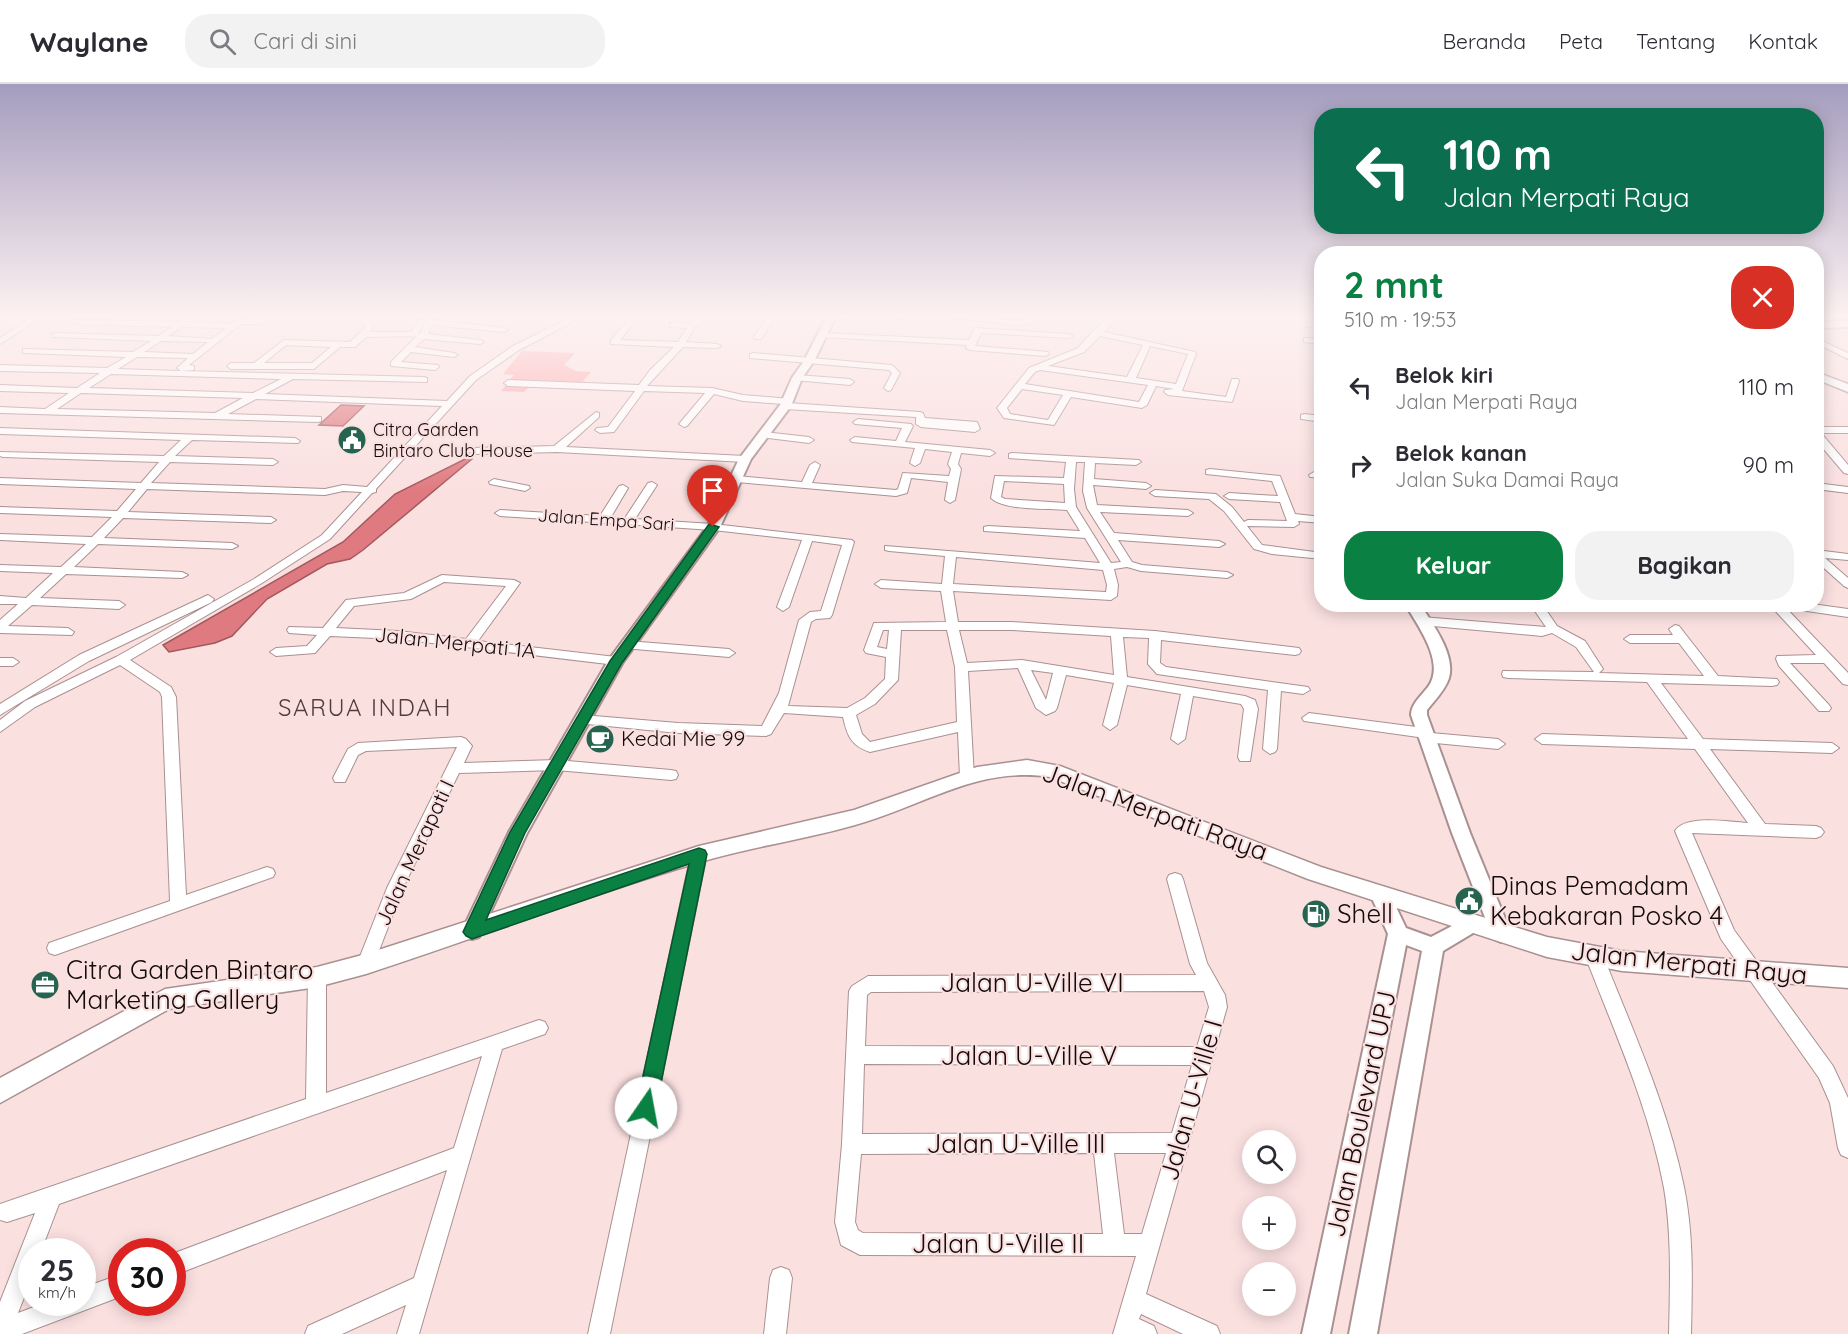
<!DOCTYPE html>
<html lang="id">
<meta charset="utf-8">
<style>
:root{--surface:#fff;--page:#f2f2f3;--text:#2b2b33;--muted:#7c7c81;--line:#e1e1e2;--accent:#0b8043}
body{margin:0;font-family:Quicksand,sans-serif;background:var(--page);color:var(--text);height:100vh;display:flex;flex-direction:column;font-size:22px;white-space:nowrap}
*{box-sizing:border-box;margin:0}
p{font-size:20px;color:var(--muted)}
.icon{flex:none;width:33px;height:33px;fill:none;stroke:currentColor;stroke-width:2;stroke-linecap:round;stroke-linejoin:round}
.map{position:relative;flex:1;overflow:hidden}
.side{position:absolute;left:1314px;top:162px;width:510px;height:366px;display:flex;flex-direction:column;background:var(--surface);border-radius:24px;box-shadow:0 3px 15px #0003}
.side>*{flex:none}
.banner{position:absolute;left:1314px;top:24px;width:510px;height:126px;border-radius:24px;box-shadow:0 3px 15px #0003;background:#0b6e4f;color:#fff;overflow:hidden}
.fabs{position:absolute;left:1242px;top:1046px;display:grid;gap:12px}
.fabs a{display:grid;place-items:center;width:54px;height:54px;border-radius:50%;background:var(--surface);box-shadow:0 3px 15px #0003;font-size:30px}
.speed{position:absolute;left:18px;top:1154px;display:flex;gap:12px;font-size:30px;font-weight:700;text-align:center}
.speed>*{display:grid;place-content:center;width:78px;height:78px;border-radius:50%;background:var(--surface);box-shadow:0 3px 15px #0003;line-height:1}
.speed small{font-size:15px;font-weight:400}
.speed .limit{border:9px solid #d22;background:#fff;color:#111}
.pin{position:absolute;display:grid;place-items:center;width:51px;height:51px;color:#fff;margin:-62px -26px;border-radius:50% 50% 50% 0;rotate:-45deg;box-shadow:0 0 6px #0007}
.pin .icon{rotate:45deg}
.me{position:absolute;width:66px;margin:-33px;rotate:12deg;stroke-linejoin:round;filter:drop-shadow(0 0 4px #0008)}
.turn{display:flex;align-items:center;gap:21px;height:126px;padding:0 30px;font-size:27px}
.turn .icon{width:78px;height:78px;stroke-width:2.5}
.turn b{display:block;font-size:42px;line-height:51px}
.round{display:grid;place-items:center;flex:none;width:63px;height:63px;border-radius:24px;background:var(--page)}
.head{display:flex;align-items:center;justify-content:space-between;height:102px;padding:0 30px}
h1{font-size:36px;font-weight:700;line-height:45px;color:var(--accent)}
.cta{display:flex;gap:12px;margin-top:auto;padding:12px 30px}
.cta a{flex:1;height:69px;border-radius:24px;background:var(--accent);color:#fff;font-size:24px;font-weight:700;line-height:69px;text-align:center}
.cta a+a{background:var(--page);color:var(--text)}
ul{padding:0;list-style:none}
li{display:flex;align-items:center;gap:18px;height:78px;padding:0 30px}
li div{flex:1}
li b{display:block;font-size:22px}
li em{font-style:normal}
header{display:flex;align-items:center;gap:36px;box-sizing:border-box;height:84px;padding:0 30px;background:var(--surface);border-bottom:2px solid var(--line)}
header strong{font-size:28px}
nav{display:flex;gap:33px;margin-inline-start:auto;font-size:21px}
.search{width:420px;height:54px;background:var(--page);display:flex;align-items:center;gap:15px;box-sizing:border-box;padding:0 21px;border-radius:24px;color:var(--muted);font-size:22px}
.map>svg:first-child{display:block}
.green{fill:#fda5a9}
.water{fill:#df7a80;stroke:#a2585d;stroke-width:1.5}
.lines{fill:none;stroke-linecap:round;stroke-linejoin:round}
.minor-casing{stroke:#aa9091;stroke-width:2}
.tertiary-casing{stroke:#aa9091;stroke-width:4}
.secondary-casing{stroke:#aa9091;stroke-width:3}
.minor{fill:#fff;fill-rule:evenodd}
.tertiary{fill:#fff;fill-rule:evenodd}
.secondary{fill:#fff;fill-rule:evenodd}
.route{fill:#0b8043;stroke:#07532c;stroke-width:1.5}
.labels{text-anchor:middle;stroke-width:4.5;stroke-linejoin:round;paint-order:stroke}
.far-poi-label{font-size:18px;fill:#130a0a;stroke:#fbe0e0;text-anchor:start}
.far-street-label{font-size:18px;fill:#130a0a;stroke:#fbe0e0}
.street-label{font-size:21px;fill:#130a0a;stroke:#fbe0e0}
.poi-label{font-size:21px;fill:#130a0a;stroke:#fbe0e0;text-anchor:start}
.quarter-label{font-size:24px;letter-spacing:1.5px;fill:#523c3c;stroke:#fbe0e0}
.near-street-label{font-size:26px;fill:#130a0a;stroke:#fbe0e0}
.near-poi-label{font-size:26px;fill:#130a0a;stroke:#fbe0e0;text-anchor:start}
</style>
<header>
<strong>Waylane</strong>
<div class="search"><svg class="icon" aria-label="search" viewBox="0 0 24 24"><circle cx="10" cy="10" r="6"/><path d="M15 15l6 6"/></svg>Cari di sini</div>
<nav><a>Beranda</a><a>Peta</a><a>Tentang</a><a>Kontak</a></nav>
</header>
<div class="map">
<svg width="1848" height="1250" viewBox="0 0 1848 1250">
<rect width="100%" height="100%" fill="#fbe0e0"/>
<path class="green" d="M522 267 575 269 564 281 576 287 591 288 578 303 532 300 524 308 501 307 514 291 503 290Z"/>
<path class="water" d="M341 321 364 322 343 342 319 341Z
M467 374 472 375 363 466 350 475 327 480 267 515 232 552 215 559 169 568 163 561 343 458 395 410Z"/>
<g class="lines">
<g class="minor-casing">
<path id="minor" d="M34 232H44L0 260V254Z
M180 232H188L185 238 231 240 239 236 270 232 259 240H241L189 281 194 282V286L181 287 424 293 427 294V298L293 295 265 310 447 317 470 292 513 262 573 232H584L519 266 476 296 376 405V408L372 409 330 455 262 499 130 576 171 603 176 613 186 811 267 783 273 785 275 789 273 793 55 871 49 869 47 864 49 859 170 817 162 613 160 608 120 581 35 623 0 648V636L25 617 116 573 254 495 322 451 362 408 343 407 325 411 147 405 128 428 271 433 276 436 271 439 123 434 104 454 232 459 238 462 232 465 98 460 74 483 182 488 188 491 182 494 66 490 40 514 119 517 125 521 119 525 32 521 8 542 68 544 74 548 72 551 0 549V536L18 520H0V512L26 514 53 489 0 487V481L61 483 86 460 0 456V450L92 453 112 433 0 429V423L117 427 136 405 0 400V394L141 399 159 378 3 373 0 372V368L164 372 181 356 0 350V344L295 354 300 357 298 359 192 356 175 372 273 375 278 378 273 381 170 378 151 399 325 405 343 401 367 403 442 322 256 315 228 330 321 333V337L318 338 0 329V323L45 325 69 309 0 307V301L77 304 100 289 0 287V281L107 284 126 273 26 269H23V265L133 268 151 257 56 253H53V249L158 252 172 243 77 240 73 238 74 236 177 238ZM182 243 226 244 212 255 168 252ZM161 257 208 258 193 270 144 268ZM137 273 188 274 177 284 181 287 118 285ZM111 290 281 295 253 309 89 304ZM81 309 243 314 215 329 57 325Z
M367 232H376L370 239 374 243 370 248H411L418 235 425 237 417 252 366 253 355 263H340L314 285H231L227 282 231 279H254L284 256 350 258 366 243 362 239ZM286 261 331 263 312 279H264Z
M427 232H435L433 236 504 244 508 246 504 248 432 241 428 250 480 256 484 258 480 260 424 255 415 263 454 269 458 271 454 273 411 268 401 278 438 281 439 283 435 286 391 282V278L421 248Z
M631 232H640L620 256 678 258 687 244 670 243V239L690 240 698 232H707L695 243 686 258 717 260 721 262 717 264 683 263 647 302 712 304 743 311 790 315 791 317 788 319 920 328 923 329 925 334 977 338 980 345 975 348 921 343 916 340V333L785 325 780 322 784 320 743 317 714 310 687 342 684 343 679 340 705 309 644 307 614 348 600 349 595 346 597 344 608 343 635 307 508 302 504 299 508 296 639 301 650 286 674 263 611 260V256Z
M768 232H776L761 255H755L754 253Z
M915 232 884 237 832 235 828 233Z
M935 232H971L1018 237 1027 235 1028 232H1036L1034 239 1018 241Z
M1062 232H1087L1083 234Z
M1111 232H1120L1104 248 1195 268 1196 270 1182 307 1226 313 1232 295H1238L1239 297 1232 318 1168 311 1164 308 1165 306 1174 305 1156 302 1147 321 1142 324 1071 313 1054 341 1004 334 997 324 1029 284 1078 264 1093 247ZM1100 252 1143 261 1127 293 1048 282 1084 268ZM1150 262 1188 270 1176 300 1136 294ZM1040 286 1148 301 1139 318 1025 300 1035 288ZM1022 305 1063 311 1048 336 1010 330 1007 324Z
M1306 239 1322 240V244L1306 243Z
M975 244 1069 250 1073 252 1069 254 981 249 975 262 1048 268 1049 270 1045 272 970 266 966 264 967 261 822 253 818 251 822 249 969 256Z
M1304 254 1322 255V260L1304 258Z
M1816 254 1848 269V275L1816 259Z
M753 269 892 281 900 289 891 306 888 307 884 304 892 289 889 286 750 274V270Z
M797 291 850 295 854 298 850 301 794 296 793 294Z
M596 328 599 329V333L566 363 745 372 750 375 745 378 557 368 473 370 468 367 473 364 554 362Z
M1304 330 1322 332V338L1301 335V331Z
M858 335 911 340 913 342 905 358 990 366 995 369 990 372 961 369 958 380 961 385 955 416 950 419 945 416 948 398 911 394 907 409 896 412 737 398 732 395 737 392 802 398 810 381 815 378 820 381 812 399 896 406 898 405 903 389 949 392 951 385 948 380 952 368 925 365 920 379 915 382 910 379 915 364 852 358 850 356 855 353 896 357 902 344 855 340 853 338Z
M1816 343H1848V349H1821L1848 381V390L1844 389 1816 356Z
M764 348 809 353 814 356 809 359 761 353V349Z
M1012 369 1139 376 1141 378 1136 381 1095 379 1094 395 1146 399 1151 402 1146 405 1093 401 1097 421 1188 426 1193 429 1188 432 1100 428 1114 449 1219 457 1225 460 1219 463 1118 456 1132 478 1142 481 1227 488 1233 491 1227 494 1141 487 1127 483 1114 485 1118 501 1117 512 1111 516 953 507 958 538H1012L1155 547 1299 564 1301 567 1299 570 1295 571 1161 556 1160 579 1166 583 1308 603 1310 606 1303 610 1281 607 1277 665 1275 668 1270 670 1263 665 1268 606 1157 590 1148 580 1149 554 1123 553 1127 593 1245 612 1255 616 1258 625 1250 677H1240L1238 673 1244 625 1241 620 1193 612 1185 655 1178 660 1171 655 1181 610 1127 601 1117 641 1110 646 1103 641 1114 599 1066 591 1057 624 1055 627 1046 631 1036 624 1018 584 968 587 974 693 972 697H962L960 693 958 648 870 668C851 662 847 651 843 633L784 629 771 650 766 652 678 649 577 639 575 636 577 633 582 631 678 639 762 642 779 609 799 536 810 528 821 527 842 461 812 457 789 523 783 527 777 523 802 456 713 446 500 432 495 429 500 426 600 432 619 402 623 401 628 404 611 433 625 434 648 399 652 398 657 401 635 435 713 440 852 456 854 458 832 531 830 534 816 535 811 538 788 622 847 624 865 614 885 595 886 573 866 569 864 566 874 539 946 538 941 507 881 504 875 500 881 496 942 500 945 472 889 467 885 466V462L1100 479 1085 454 984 447V443L988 442 1080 447 1067 426C1048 424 1004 427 991 414L995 392 1064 394 1066 378 1009 374V370ZM1076 378H1085L1083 407 1087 424 1121 478 1111 479 1076 423 1074 405ZM1004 397 1064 400 1065 419 1005 415 1001 413ZM956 473 1103 486 1107 501 1106 508 953 500ZM883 546H889L887 565 877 563ZM901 546H947L955 583 957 638 870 658 862 650 856 631 875 620 898 596ZM959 546H1012L1111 552 1114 591 1022 576 967 579ZM1031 586 1053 589 1046 616Z
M1210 385 1280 392 1295 430 1322 433V439L1298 437 1299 440 1294 443 1247 442 1262 461 1322 469V475L1272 470 1254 465 1224 427 1209 415 1155 412 1150 409 1155 406 1216 410 1232 423 1244 438 1248 436 1287 437 1280 418 1229 415 1224 412 1229 409 1278 412 1272 397 1206 390V386Z
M1314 388H1322V394L1310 393 1309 391Z
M494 395 529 402 530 404 525 407 490 400 489 398Z
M1816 399 1848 403V409L1816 405Z
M1816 466 1848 470V476L1825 474 1848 494V504L1844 502 1816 477Z
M442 491 514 496 520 499 478 557 616 573 622 577 616 581 398 555 330 552 315 569 276 572 270 568 276 564 307 562 317 551 289 549 287 546 289 543 323 544 346 516 404 509ZM444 498 506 502 466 555 398 547 336 544 354 522 411 515Z
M208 511 214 515 212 518 89 577 0 631V620L79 571Z
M1530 520H1542L1557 542 1585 557 1603 585 1599 589 1704 592 1679 559H1630L1624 555 1630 551H1673L1669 545 1675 541 1679 542 1718 592 1777 595 1779 598 1777 601 1772 602 1661 599 1703 655 1832 659 1839 664 1832 669 1710 665 1765 740 1816 742 1821 744 1824 748 1821 752 1816 754 1692 749 1734 846 1833 982 1848 1014V1074L1841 1071 1838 1064 1830 1019 1819 994 1721 855 1675 747C1685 730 1730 738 1748 739L1695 665 1542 660 1535 655 1542 650 1688 655 1647 598 1508 594 1503 593 1502 590 1503 587 1594 588 1576 563 1552 549 1542 552 1422 541 1416 537 1422 533 1546 543Z
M1769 520H1812L1848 525V533L1786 524 1848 589V601L1843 600 1824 579H1790L1829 621 1831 624 1829 627H1819L1779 582 1776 575 1777 572 1816 571Z
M627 557 729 565 735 569 729 573 623 564 621 561Z
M0 574H13L19 578 13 582H0Z
M1309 629 1424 644 1431 649 1498 655 1505 660 1498 665 1425 658 1418 653 1304 637 1302 634Z
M461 653 466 655 472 662 464 679 556 676 671 686 676 687 678 691 676 695 671 696 556 686 459 689 403 804 372 885 366 887 360 885 357 880 387 804 457 663 366 667 358 671 345 698H335L333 694 348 665 358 659Z
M699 764 705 766 707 770 610 1250H588L691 770 693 766Z
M1175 789 1181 791 1183 795 1207 879 1225 911 1227 923 1146 1210 1217 1242 1220 1250H1183L1141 1230 1139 1235 1154 1242 1157 1250H1113L1136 1172 860 1171 841 1161 835 1138 842 1060 849 907 852 902 868 892 1196 891 1190 880 1167 795 1169 791ZM1204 907 1209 923 1197 963 865 962 867 911 871 908ZM864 980 1192 981 1172 1049 862 1050ZM1094 1069 1103 1150 863 1149 858 1146 855 1138 861 1070ZM1114 1069H1166L1142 1150H1124Z
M1595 867 1601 869 1604 874C1634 949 1668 1024 1684 1103 1694 1152 1692 1201 1691 1250H1669C1670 1201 1672 1152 1664 1104 1649 1024 1615 949 1586 874L1589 869Z
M317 885 323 888 326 893V1009L539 936 545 938 548 944 545 950 502 965 419 1250H397L406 1221 342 1250H305L308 1242 414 1194 447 1086 172 1192V1170L454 1064 482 972 59 1120 41 1167H32V1193L18 1229 47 1218H82V1204L122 1190V1212L22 1250H0V1218L35 1129 7 1138 0 1136V1120L306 1015 308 893 311 888Z
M781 1183 789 1186 792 1194 786 1250H764L770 1194 773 1186Z"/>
</g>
<g class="tertiary-casing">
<path id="tertiary" d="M827 232H836L814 277 802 294 791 322 751 375 720 443 623 578 527 749 479 853 472 855 465 853 462 847 509 748 608 577 707 443 739 375 780 321 792 294 804 277Z
M1848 237V243L1816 244V238Z
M1405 520H1420C1432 539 1456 571 1449 594 1445 606 1435 616 1427 626V631L1470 749 1511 849 1508 855 1501 858 1494 855 1491 849 1452 749 1411 631C1411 620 1421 612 1428 603 1446 579 1418 542 1405 520Z
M1381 804 1388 806 1406 844 1431 853 1471 832 1478 834 1481 840 1478 846 1443 867 1377 1250H1349L1422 867 1406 861 1330 1250H1302L1388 850 1371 812 1374 806Z"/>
</g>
<g class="secondary-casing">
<path id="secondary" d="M1816 288 1848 300V308L1816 295Z
M1027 676 1060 682 1321 783 1547 853 1622 867 1848 884V904L1622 887 1547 873 1308 795 1050 693C976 682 924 722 855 741 803 756 749 763 697 779 585 812 477 854 366 890L317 903 169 925 0 1019V994L165 905 317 883 366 870 699 762 854 726 977 683Z"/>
</g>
<use href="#minor" class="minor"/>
<use href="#tertiary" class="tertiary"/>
<use href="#secondary" class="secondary"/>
</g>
<linearGradient id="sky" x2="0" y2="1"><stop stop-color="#a49dbe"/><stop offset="0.57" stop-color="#fdf1f1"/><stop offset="1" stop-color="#fdf1f1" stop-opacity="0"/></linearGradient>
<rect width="1848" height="408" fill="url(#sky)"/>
<path class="route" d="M709 440 719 443 622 579 525 749 486 836 699 764 705 766 707 770 656 1024 653 1031 646 1033 639 1031 636 1024 689 780 472 855 466 852 463 848 510 748 610 577Z"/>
<defs>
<g id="civic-disc" transform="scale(1.5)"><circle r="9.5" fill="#27644f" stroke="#fbe0e0"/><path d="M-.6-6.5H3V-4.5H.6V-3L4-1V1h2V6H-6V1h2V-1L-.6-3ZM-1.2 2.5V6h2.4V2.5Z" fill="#fff"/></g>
<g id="cafe-disc" transform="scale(1.5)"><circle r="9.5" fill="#27644f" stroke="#fbe0e0"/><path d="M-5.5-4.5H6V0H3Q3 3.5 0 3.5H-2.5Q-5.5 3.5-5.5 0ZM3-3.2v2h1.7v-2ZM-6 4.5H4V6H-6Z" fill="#fff"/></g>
<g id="fuel-disc" transform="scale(1.5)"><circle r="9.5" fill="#27644f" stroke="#fbe0e0"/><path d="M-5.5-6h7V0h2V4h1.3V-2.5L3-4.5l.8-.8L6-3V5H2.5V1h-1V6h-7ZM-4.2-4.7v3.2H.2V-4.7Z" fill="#fff"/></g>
<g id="office-disc" transform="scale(1.5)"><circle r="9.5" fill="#27644f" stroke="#fbe0e0"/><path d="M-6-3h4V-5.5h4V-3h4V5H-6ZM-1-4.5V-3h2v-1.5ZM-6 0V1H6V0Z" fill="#fff"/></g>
</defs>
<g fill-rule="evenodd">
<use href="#civic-disc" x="352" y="356"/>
<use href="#cafe-disc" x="600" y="655"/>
<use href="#civic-disc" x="1469" y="817"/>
<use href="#fuel-disc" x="1316" y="830"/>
<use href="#office-disc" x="45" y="901"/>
</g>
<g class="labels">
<g class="far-poi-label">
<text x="373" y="352">Citra Garden<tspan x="373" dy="21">Bintaro Club House</tspan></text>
</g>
<g class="far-street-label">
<text transform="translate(606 436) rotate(4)" y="6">Jalan Empa Sari</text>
</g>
<g class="street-label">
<text transform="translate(455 559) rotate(6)" y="7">Jalan Merpati 1A</text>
<text transform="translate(415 769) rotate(-65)" y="7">Jalan Merapati I</text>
</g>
<g class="poi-label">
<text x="621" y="662">Kedai Mie 99</text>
</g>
<g class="quarter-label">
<text x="365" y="632">SARUA INDAH</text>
</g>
<g class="near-street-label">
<text transform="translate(1155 728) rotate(20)" y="9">Jalan Merpati Raya</text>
<text transform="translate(1689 879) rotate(6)" y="9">Jalan Merpati Raya</text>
<text x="1032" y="908">Jalan U-Ville VI</text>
<text x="1029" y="981">Jalan U-Ville V</text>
<text transform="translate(1191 1016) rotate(-74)" y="9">Jalan U-Ville I</text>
<text transform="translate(1361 1030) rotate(-78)" y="9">Jalan Boulevard UPJ</text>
<text x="1016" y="1069">Jalan U-Ville III</text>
<text x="998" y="1169">Jalan U-Ville II</text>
</g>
<g class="near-poi-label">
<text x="1490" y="811">Dinas Pemadam<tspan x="1490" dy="30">Kebakaran Posko 4</tspan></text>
<text x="1337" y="839">Shell</text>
<text x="66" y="895">Citra Garden Bintaro<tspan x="66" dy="30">Marketing Gallery</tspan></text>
</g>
</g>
</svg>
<div class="fabs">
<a><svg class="icon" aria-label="search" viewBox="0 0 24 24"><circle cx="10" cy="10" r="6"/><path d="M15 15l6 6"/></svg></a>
<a>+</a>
<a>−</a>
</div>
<div class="speed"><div>25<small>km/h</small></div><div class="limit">30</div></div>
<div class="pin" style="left:713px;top:443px;background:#d93025"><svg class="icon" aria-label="arrive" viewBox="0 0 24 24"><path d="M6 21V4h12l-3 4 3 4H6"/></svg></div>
<svg class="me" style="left:646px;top:1024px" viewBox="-20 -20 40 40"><circle r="19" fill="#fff"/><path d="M0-13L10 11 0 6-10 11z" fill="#0b8043"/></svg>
<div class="banner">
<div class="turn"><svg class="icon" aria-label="left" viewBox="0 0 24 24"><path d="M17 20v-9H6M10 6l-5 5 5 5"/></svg><div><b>110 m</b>Jalan Merpati Raya</div></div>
</div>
<section class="side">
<div class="head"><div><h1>2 mnt</h1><p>510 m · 19:53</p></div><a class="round" style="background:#d93025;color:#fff"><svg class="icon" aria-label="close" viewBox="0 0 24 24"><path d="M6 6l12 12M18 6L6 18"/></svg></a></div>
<ul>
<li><svg class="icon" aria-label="left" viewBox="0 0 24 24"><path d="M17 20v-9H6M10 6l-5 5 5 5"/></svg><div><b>Belok kiri</b><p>Jalan Merpati Raya</p></div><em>110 m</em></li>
<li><svg class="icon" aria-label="right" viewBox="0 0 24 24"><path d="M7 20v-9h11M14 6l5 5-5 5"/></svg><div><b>Belok kanan</b><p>Jalan Suka Damai Raya</p></div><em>90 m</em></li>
</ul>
<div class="cta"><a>Keluar</a><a>Bagikan</a></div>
</section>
</div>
